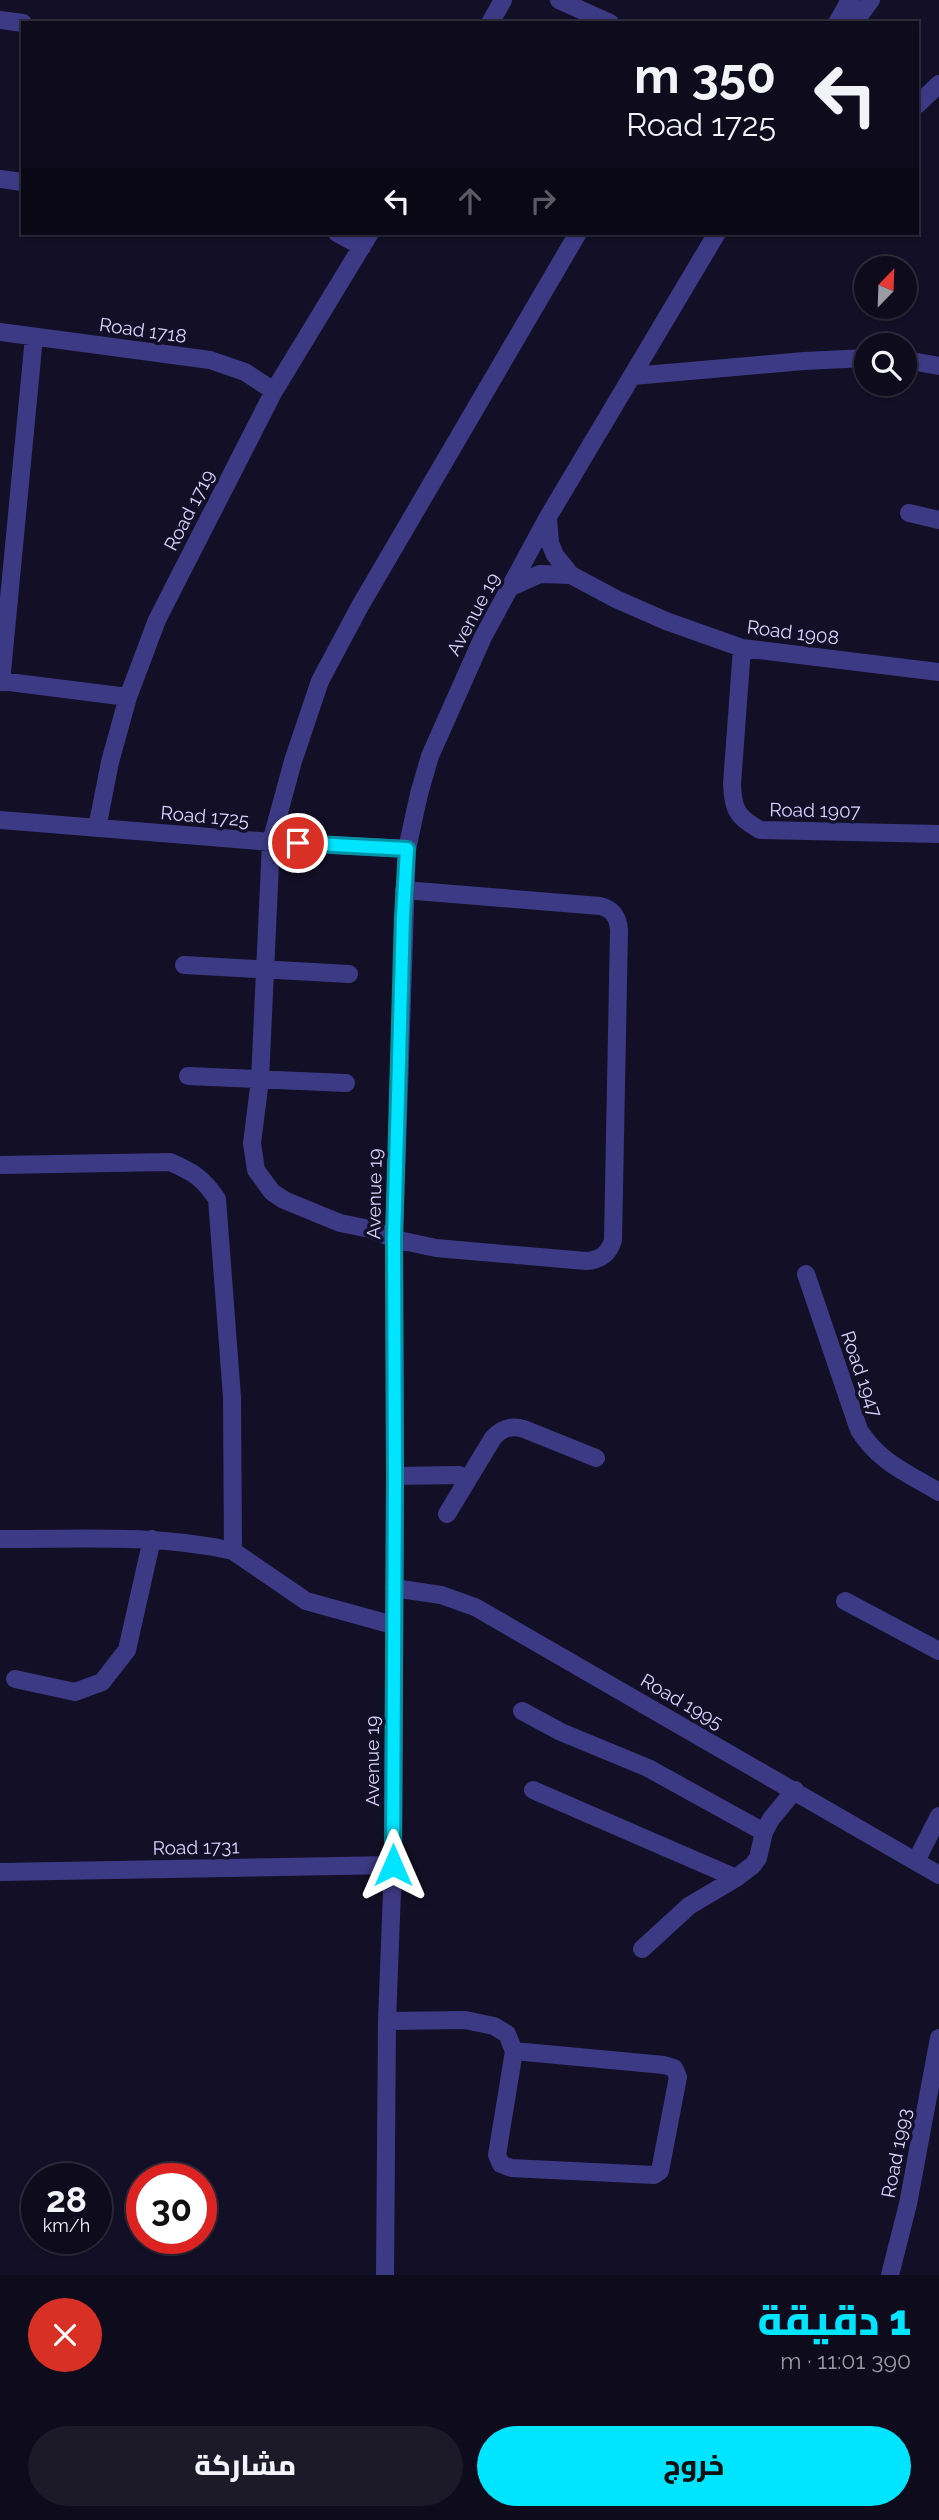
<!DOCTYPE html>
<html lang="ar">
<meta charset="utf-8">
<style>
:root{--surface:#0e0b1c;--page:#1c1929;--text:#f1f3f6;--muted:#9b9ba3;--line:#2e2b3b;--accent:#00e5ff}
body{margin:0;font-family:Raleway,Cairo,sans-serif;background:var(--page);color:var(--text);direction:rtl;height:100vh;display:flex;flex-direction:column;font-size:26px;white-space:nowrap}
*{box-sizing:border-box;margin:0}
p{font-size:23px;color:var(--muted)}
.icon{flex:none;width:38px;height:38px;fill:none;stroke:currentColor;stroke-width:2;stroke-linecap:round;stroke-linejoin:round}
.map{position:relative;height:2275px;overflow:hidden;direction:ltr}
.drawer{display:flex;flex-direction:column;background:var(--surface);flex:1}
.drawer>*{flex:none}
.banner{position:absolute;left:21px;top:21px;width:898px;height:214px;border-radius:0px;box-shadow:0 2px 5px #0004,0 0 0 2px var(--line);direction:rtl;background:#0e0b1c;color:var(--text);overflow:hidden}
.needle{width:46px;rotate:23deg}
.tools{position:absolute;left:854px;top:256px;display:grid;gap:14px}
.tools a{display:grid;place-items:center;width:63px;height:63px;border-radius:50%;background:var(--surface);box-shadow:0 2px 5px #0004,0 0 0 2px var(--line);font-size:35px}
.speed{position:absolute;left:21px;top:2163px;display:flex;gap:14px;font-size:35px;font-weight:700;text-align:center}
.speed>*{display:grid;place-content:center;width:91px;height:91px;border-radius:50%;background:var(--surface);box-shadow:0 2px 5px #0004,0 0 0 2px var(--line);line-height:1}
.speed small{font-size:18px;font-weight:400}
.speed .limit{border:10px solid #d22;background:#fff;color:#111}
.pin{position:absolute;display:grid;place-items:center;width:60px;height:60px;color:#fff;margin:-30px;border:4px solid #fff;border-radius:50%;box-shadow:0 2px 7px #0007}
.me{position:absolute;width:77px;margin:-38px;rotate:0deg;stroke-linejoin:round;filter:drop-shadow(0 0 5px #0008)}
.turn{display:flex;align-items:center;gap:24px;height:147px;padding:0 28px;font-size:32px}
.turn .icon{width:91px;height:91px;stroke-width:2.5}
.turn b{display:block;font-size:49px;line-height:60px}
.lanes{display:flex;align-items:center;height:66px;padding:0 28px;background:#0003;justify-content:center;gap:35px;direction:ltr}
.lanes .off{opacity:.35}
.round{display:grid;place-items:center;flex:none;width:74px;height:74px;border-radius:37px;background:var(--page)}
.overview{display:flex;align-items:center;justify-content:space-between;height:119px;padding:0 28px}
h1{font-size:42px;font-weight:800;line-height:52px;color:var(--accent)}
.primary-button{display:flex;gap:14px;margin-top:auto;padding:14px 28px}
.primary-button a{flex:1;height:80px;border-radius:42px;background:var(--accent);color:#111;font-size:28px;font-weight:800;line-height:80px;text-align:center}
.primary-button a+a{background:var(--page);color:var(--text)}
.map>svg:first-child{display:block}
.lines{fill:none;stroke-linecap:round;stroke-linejoin:round}
.minor{stroke:#3d3a85;stroke-width:18}
.route-casing{stroke:#0095a6;stroke-width:18}
.route{stroke:#00e5ff;stroke-width:12}
.labels{text-anchor:middle;stroke-width:7;stroke-linejoin:round;paint-order:stroke}
.street-label{font-size:19px;fill:#d9d4ff;stroke:#130f26}
</style>
<div class="map">
<svg width="939" height="2275" viewBox="0 0 939 2275">
<rect width="100%" height="100%" fill="#130f26"/>
<g class="lines">
<path class="minor" d="M559 0 610 23
M0 20 23 23
M490 23 503 0
M837 23 850 0
M854 23 871 0
M917 105 939 84
M0 179 23 182
M337 233 362 247
M0 332 210 360 245 372 274 391
M905 360 939 366
M633 376 804 361 866 358
M909 513 939 520
M548 519 550 543 555 555 571 575 616 599 666 621 742 648 939 672
M511 587 540 574 571 575
M742 648 732 784C733 810 737 817 760 830L939 834
M0 681 128 697
M1 682 34 337
M0 820 271 842 407 849
M97 828 110 762 128 697 157 620 274 391 370 233
M404 890 600 906C613 909 618 917 619 930L613 1240C609 1254 600 1260 586 1261L436 1248 394 1239 370 1229 340 1223 284 1200 272 1192 256 1170 252 1143 260 1080 271 842 293 761 320 681 360 606 578 233
M184 965 349 974
M188 1076 346 1083
M0 1165 170 1162C193 1172 203 1178 217 1199L232 1397 233 1551 306 1601 393 1625
M806 1274 859 1430C879 1462 907 1473 939 1492
M395 1476 459 1475 468 1479
M447 1514 493 1438C502 1428 511 1425 524 1429L596 1458
M0 1539C78 1539 157 1534 233 1551
M394 1588 441 1595 475 1607 939 1875
M845 1601 939 1651
M15 1679 75 1692 102 1682 127 1650 152 1539
M522 1711 561 1732 648 1768 764 1832
M533 1790 736 1878
M916 1861 939 1816
M0 1872 393 1865
M642 1949 689 1906 736 1878 753 1865 758 1858 764 1832 771 1819 795 1790
M387 2021 465 2020 494 2026 507 2034 514 2051 497 2155 501 2164 511 2168 654 2175 660 2171 678 2077 674 2068 664 2065 514 2051
M385 2275 387 2021 393 1865 395 1476 394 1239 407 849 419 794 430 756 483 637 548 517 717 233
M890 2275 908 2204 939 2038"/>
</g>
<g class="lines">
<g class="route-casing">
<path id="route" d="M298 843 407 849 403 916 394 1239 395 1476 393 1865"/>
</g>
<use href="#route" class="route"/>
</g>
<g class="labels">
<g class="street-label">
<text transform="translate(143 330) rotate(8)" y="7">Road 1718</text>
<text transform="translate(189 510) rotate(-63)" y="7">Road 1719</text>
<text transform="translate(473 614) rotate(-62)" y="7">Avenue 19</text>
<text transform="translate(793 632) rotate(7)" y="7">Road 1908</text>
<text transform="translate(815 810) rotate(1)" y="7">Road 1907</text>
<text transform="translate(205 816) rotate(5)" y="7">Road 1725</text>
<text transform="translate(374 1194) rotate(-89)" y="7">Avenue 19</text>
<text transform="translate(862 1374) rotate(71)" y="7">Road 1947</text>
<text transform="translate(682 1701) rotate(30)" y="7">Road 1995</text>
<text transform="translate(372 1761) rotate(-90)" y="7">Avenue 19</text>
<text transform="translate(196 1847) rotate(-1)" y="7">Road 1731</text>
<text transform="translate(896 2153) rotate(-79)" y="7">Road 1993</text>
</g>
</g>
</svg>
<div class="tools">
<a><svg class="needle" viewBox="-14 -14 28 28"><path d="M0-13l5 13h-10z" fill="#e53935"/><path d="M0 13l5-13h-10z" fill="#9b9ba3"/></svg></a>
<a><svg class="icon" aria-label="search" viewBox="0 0 24 24"><circle cx="10" cy="10" r="6"/><path d="M15 15l6 6"/></svg></a>
</div>
<div class="speed"><div>28<small>km/h</small></div><div class="limit">30</div></div>
<div class="pin" style="left:298px;top:843px;background:#d93025"><svg class="icon" aria-label="arrive" viewBox="0 0 24 24"><path d="M6 21V4h12l-3 4 3 4H6"/></svg></div>
<svg class="me" style="left:393px;top:1865px" viewBox="-20 -20 40 40"><path d="M0-17L14 15 0 8-14 15z" fill="#00e5ff" stroke="#fff" stroke-width="4"/></svg>
<div class="banner">
<div class="turn"><svg class="icon" aria-label="left" viewBox="0 0 24 24"><path d="M17 20v-9H6M10 6l-5 5 5 5"/></svg><div><b>350 m</b>Road 1725</div></div>
<div class="lanes"><svg class="icon" aria-label="left" viewBox="0 0 24 24"><path d="M17 20v-9H6M10 6l-5 5 5 5"/></svg><svg class="icon off" aria-label="ahead" viewBox="0 0 24 24"><path d="M12 20V5M6 11l6-6 6 6"/></svg><svg class="icon off" aria-label="right" viewBox="0 0 24 24"><path d="M7 20v-9h11M14 6l5 5-5 5"/></svg></div>
</div>
</div>
<section class="drawer">
<div class="overview"><div><h1>1 دقيقة</h1><p>390 m · 11:01</p></div><a class="round" style="background:#d93025;color:#fff"><svg class="icon" aria-label="close" viewBox="0 0 24 24"><path d="M6 6l12 12M18 6L6 18"/></svg></a></div>
<div class="primary-button"><a>خروج</a><a>مشاركة</a></div>
</section>
